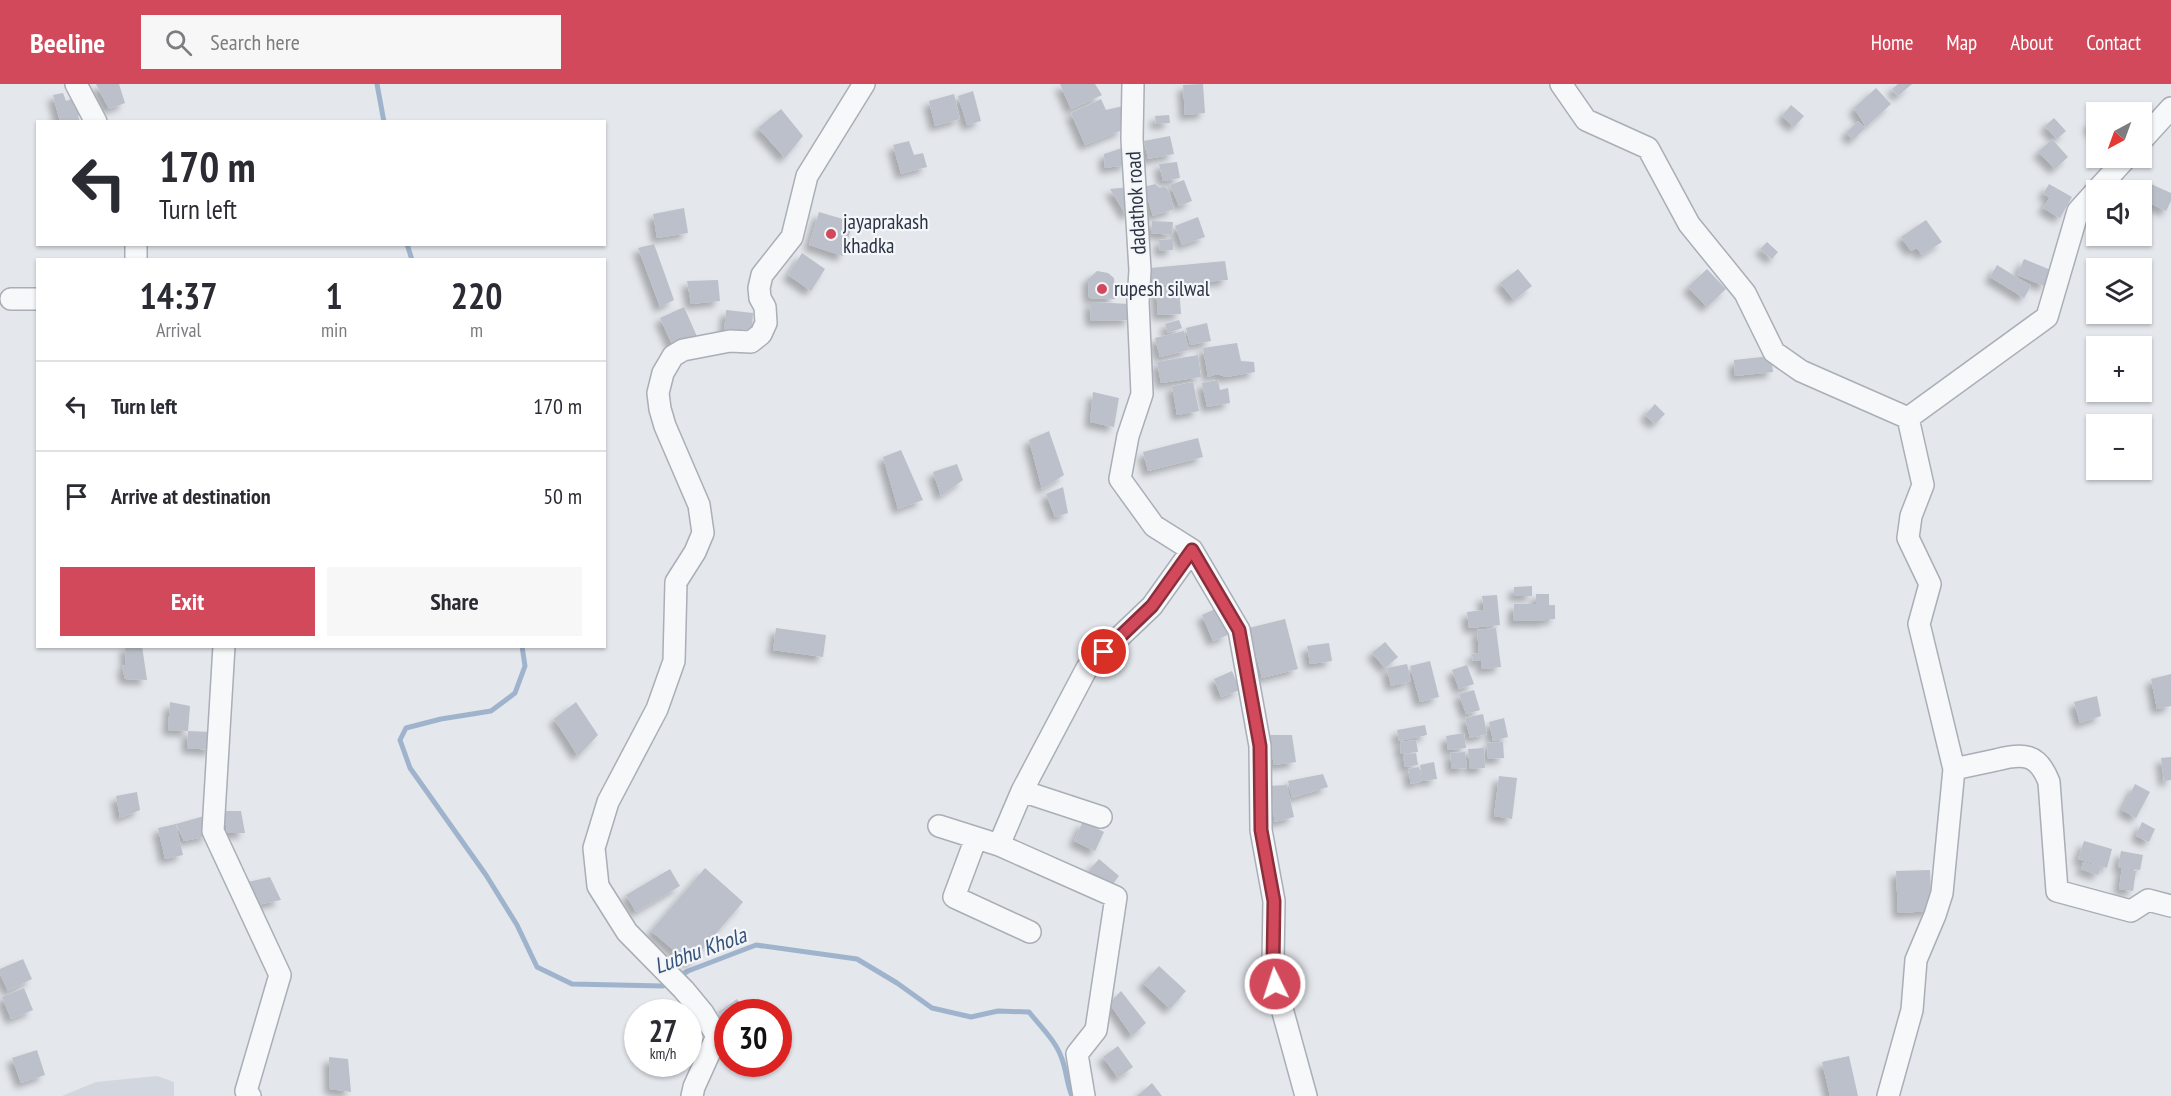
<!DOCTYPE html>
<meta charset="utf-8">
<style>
:root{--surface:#fff;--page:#f7f7f7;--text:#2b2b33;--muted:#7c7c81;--line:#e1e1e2;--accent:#d1495b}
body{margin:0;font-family:"PT Sans Narrow",sans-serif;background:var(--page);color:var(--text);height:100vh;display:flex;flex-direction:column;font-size:22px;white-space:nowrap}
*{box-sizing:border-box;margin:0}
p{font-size:20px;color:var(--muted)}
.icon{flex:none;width:33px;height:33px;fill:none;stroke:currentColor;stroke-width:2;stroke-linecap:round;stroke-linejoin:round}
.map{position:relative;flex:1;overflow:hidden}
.side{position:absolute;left:36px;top:174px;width:570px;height:390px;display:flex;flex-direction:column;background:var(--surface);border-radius:0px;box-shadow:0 2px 4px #0004}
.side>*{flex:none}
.hud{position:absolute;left:36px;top:36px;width:570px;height:126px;border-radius:0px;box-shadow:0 2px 4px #0004;background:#fff;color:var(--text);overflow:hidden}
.needle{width:39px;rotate:221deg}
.buttons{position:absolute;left:2086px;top:18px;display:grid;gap:12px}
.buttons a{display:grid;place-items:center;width:66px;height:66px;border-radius:0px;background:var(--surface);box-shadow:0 2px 4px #0004;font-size:30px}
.speed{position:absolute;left:624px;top:915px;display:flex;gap:12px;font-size:30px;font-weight:700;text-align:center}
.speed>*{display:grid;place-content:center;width:78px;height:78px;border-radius:50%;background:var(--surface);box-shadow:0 2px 4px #0004;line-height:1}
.speed small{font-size:15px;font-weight:400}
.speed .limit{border:9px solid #d22;background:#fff;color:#111}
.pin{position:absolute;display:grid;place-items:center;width:51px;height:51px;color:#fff;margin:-26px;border:3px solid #fff;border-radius:50%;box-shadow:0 2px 6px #0007}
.me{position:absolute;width:66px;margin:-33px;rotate:356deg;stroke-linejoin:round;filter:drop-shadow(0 0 4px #0008)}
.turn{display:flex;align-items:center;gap:21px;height:126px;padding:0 24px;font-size:27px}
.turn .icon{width:78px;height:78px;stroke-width:2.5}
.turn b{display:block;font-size:42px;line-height:51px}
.eta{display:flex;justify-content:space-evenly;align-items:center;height:102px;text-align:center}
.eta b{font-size:36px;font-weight:700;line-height:42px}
.cta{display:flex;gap:12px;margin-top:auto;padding:12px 24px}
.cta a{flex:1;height:69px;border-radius:0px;background:var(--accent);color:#fff;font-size:24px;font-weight:700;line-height:69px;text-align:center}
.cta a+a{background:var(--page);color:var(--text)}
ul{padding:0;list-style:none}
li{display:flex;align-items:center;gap:18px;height:90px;padding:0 24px;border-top:2px solid var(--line)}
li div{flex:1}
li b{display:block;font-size:22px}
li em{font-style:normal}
header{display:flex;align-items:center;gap:36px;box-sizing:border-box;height:84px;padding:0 30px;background:var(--accent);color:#fff}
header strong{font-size:28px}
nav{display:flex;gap:33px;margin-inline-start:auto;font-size:21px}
.search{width:420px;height:54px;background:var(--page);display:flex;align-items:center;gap:15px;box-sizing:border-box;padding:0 21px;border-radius:0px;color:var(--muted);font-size:22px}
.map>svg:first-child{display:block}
.built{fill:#d2d6de}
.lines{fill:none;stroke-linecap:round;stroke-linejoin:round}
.stream{stroke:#9fb4cc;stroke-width:5}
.building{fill:#bbc0ca;filter:url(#shadow)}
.street-casing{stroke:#a9aeb7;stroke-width:24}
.street{stroke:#f7f8fa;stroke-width:21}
.route-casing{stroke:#882f3b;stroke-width:15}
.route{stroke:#d1495b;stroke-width:10}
.poi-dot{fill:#d1495b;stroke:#f4f6f9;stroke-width:2}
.labels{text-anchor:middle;stroke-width:4.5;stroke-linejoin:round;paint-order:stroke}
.street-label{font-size:21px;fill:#2b3445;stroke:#f4f6f9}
.poi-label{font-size:21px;fill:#2b3445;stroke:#f4f6f9;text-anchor:start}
.water-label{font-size:22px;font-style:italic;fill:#34527a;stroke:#f4f6f9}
</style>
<header>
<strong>Beeline</strong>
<div class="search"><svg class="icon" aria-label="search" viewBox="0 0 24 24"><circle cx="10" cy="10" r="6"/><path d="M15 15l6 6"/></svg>Search here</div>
<nav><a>Home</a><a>Map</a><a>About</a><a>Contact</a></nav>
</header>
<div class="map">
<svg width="2171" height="1012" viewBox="0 0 2171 1012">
<defs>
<filter id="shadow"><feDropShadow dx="-5.5" dy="5.5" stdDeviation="3" flood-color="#0004"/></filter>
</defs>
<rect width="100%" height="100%" fill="#e4e7ec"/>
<path class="built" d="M157 992 174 998V1012H62L96 998Z"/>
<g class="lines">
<path class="stream" d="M377 0 384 38
M407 160 412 176
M522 562 525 582 515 609 491 627 441 635 406 644 400 656 410 684 486 791 517 841 537 883 572 900 663 902 670 897
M678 893 688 887 756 861 857 875 897 899 932 924 971 933 998 927 1029 928C1041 943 1056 957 1062 975 1067 988 1066 998 1072 1012"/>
</g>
<path class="building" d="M96 0H119L125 19 109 25Z
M1060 0H1095L1102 11 1071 25Z
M1203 0 1205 29 1185 31 1183 1Z
M1898 0H1912L1898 12 1892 5Z
M1876 4 1891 20 1866 43 1854 24Z
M973 7 981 37 967 41 958 12Z
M63 9 66 17 77 13 82 30 78 32 80 38H60L53 11Z
M954 10 960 35 935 42 929 17Z
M1101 15 1106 26 1123 22 1122 46 1085 61 1071 29Z
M1791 21 1804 32 1794 43 1782 32Z
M781 25 803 52 785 74 758 44Z
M1169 31 1170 39 1156 40 1155 32Z
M2054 34 2066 47 2057 55 2045 42Z
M2097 34V53L2088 41Z
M1858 37 1865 44 1853 56 1846 49Z
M1170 52 1174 70 1148 75 1144 57Z
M2052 55 2068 73 2055 85 2038 68Z
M909 57 914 71 923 69 927 83 901 90 893 61Z
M1128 62 1126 81 1105 84 1104 70Z
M1177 78 1180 94 1163 97 1159 80Z
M1184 96 1192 117 1179 122 1170 101Z
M1155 100 1160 104 1164 102 1169 107 1174 125 1153 132 1144 103Z
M2049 100 2072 113 2060 134 2043 124 2050 113 2043 110Z
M2151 100 2171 109V117L2166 127 2143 116Z
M1130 103 1132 127 1126 131 1110 105Z
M684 124 688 149 657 154 653 130Z
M819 128 853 138 843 172 809 161Z
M1198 133 1205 153 1182 161 1175 142Z
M1926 136 1942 158 1922 171 1917 164 1911 167 1901 153Z
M1152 137 1173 138 1172 151 1151 149Z
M1173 155V166L1160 167 1159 156Z
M1767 158 1778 168 1772 175 1760 165Z
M654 160 674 216 660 223 638 164Z
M802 169 825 185 811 207 788 191Z
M2024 175 2051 186 2044 202 2017 191Z
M1225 177 1228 196 1153 202 1150 184Z
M1997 181 2031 202 2024 214 1990 193Z
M1518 185 1532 202 1514 216 1500 199Z
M1707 185 1726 205 1707 223 1688 203Z
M1097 187 1108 189 1114 194 1115 215 1089 214 1088 195Z
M718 196 720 217 691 220 687 197Z
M1179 203 1181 230 1158 231 1156 204Z
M1090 218 1130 220V236L1091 237Z
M684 223 699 257 675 267 660 234Z
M726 226 753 229 752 246 741 245 740 251 724 250Z
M1179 236 1182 244 1168 249 1165 240Z
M1207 239 1211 257 1190 261 1186 244Z
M1184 247 1189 266 1160 273 1155 254Z
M1237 259 1241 277 1254 278 1255 288 1226 293 1217 290 1208 293 1203 264Z
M1198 271 1201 293 1161 299 1157 278Z
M1771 272 1773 288 1735 292 1734 276Z
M1218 296 1220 306 1228 304 1230 319 1207 323 1202 299Z
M1193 298 1199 327 1177 331 1172 302Z
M1093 308 1119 314 1114 343 1090 338Z
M1655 320 1665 330 1655 340 1645 331Z
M1049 347 1064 391 1042 405 1029 356Z
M1198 354 1203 373 1148 387 1143 368Z
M901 366 923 416 898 425 883 373Z
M957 380 963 396 941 412 933 388Z
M1063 403 1068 429 1055 433 1046 410Z
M1532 502V512H1514V503Z
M1536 510H1549V521H1555V535H1546V537H1513L1514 520H1536Z
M1497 511 1500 541 1469 544 1467 528 1484 526 1482 512Z
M1217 524 1228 551 1213 557 1202 531Z
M1285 535 1298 585 1262 594 1249 544Z
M776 544 826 551 823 573 773 566Z
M1496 544 1501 583 1482 585 1481 576 1473 577 1472 570 1479 569 1477 546Z
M1385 558 1398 573 1385 584 1372 569Z
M1329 559 1332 577 1310 580 1307 562Z
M125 562H142L147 596 125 595 122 582 126 581Z
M1430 577 1439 613 1420 618 1410 582Z
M1407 580 1411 597 1391 602 1387 584Z
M1467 581 1474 600 1459 605 1452 586Z
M1232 587 1240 606 1221 613 1214 595Z
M2171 590V622L2157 625 2151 595Z
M1474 606 1480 626 1466 630 1459 610Z
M2097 612 2101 632 2080 639 2074 618Z
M170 618 190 622 188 647 168 646Z
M576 618 598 651 578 672 554 635Z
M1483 630 1487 650 1470 654 1465 634Z
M1504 634 1508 653 1493 657 1489 638Z
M1425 641 1427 651 1399 657 1397 646Z
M188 647 212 648V666L187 664Z
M1464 649 1466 664 1448 666 1446 652Z
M1268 651H1292L1296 678 1274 681Z
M1416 656 1418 668 1401 670 1400 658Z
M1503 658 1504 674 1488 675 1487 659Z
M1484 664 1485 684 1470 685 1468 665Z
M1465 668 1467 684 1452 685 1450 669Z
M1416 669 1418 681 1405 683 1403 671Z
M2171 673V696L2164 697 2161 674Z
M1434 678 1437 695 1423 697 1420 681Z
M1419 683 1422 697 1411 700 1408 685Z
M1323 690 1328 703 1292 714 1288 697Z
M1499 692 1517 694 1512 735 1494 732Z
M2135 700 2150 708 2136 734 2122 726Z
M1287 701 1294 733 1275 738 1268 702Z
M137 708 140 726 120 734 116 712Z
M224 727H241L245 749H227Z
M204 732 208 752 184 757 176 740Z
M1083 737 1104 748 1095 767 1074 757Z
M2142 738 2155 745 2149 758 2136 752Z
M176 740 183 771 165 775 158 744Z
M2084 757 2112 765 2107 784 2078 775Z
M2121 767 2143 771 2140 786 2118 783Z
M1099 775 1119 792 1107 807 1086 790Z
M2083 778 2101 783 2098 791 2081 785Z
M705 784 743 818 690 880 651 847Z
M2122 784 2136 787 2133 807 2119 805Z
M670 785 680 802 636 828 626 811Z
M1930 786 1932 827 1898 829 1896 787Z
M270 793 281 816 258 821 248 798Z
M23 875 32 895 8 907 0 890V885Z
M1159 882 1186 907 1170 925 1143 899Z
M24 904 33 926 11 935 2 913Z
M1121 907 1146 939 1132 952 1109 919Z
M737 915 746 928H728V942L718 928Z
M1118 962 1133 983 1118 994 1103 973Z
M37 966 45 991 21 999 12 974Z
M1849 972 1858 1012H1830L1822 978Z
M329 973 348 975 351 1008 330 1005Z
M1152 999 1162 1012H1137Z"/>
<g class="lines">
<g class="street-casing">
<path id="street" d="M76 0 96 38
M1133 0 1132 55 1140 186 1138 218 1142 310 1128 352 1120 395 1154 442 1192 466 1239 546 1260 662 1261 746 1274 817 1273 879 1275 899 1306 1012
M1561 0 1586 36 1648 64 1689 140 1745 209 1774 268 1801 287 1908 334
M2142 56 2171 24
M136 160V176
M11 215H38
M224 562 213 747 280 891 246 1007 250 1012
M1954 685C1968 682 1982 679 1996 676 2023 669 2038 669 2049 698L2057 807 2131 827 2148 816 2171 822
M1022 707 1101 733
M939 742 999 761 1116 813 1096 946 1077 970 1084 1012
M976 754 954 813 1030 848
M999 761 1022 707 1087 584 1152 522 1192 466
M692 1012 694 1003 717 952 703 929 684 906 627 848 598 802 594 764 608 718 657 625 674 577 676 498 695 468 703 449 699 421 665 342 660 325 658 309 663 289 673 272 683 266 730 257 751 258 761 250 766 239 765 223 760 214 759 204 762 191 792 153 807 92 864 0
M1888 1012 1912 926 1916 876 1935 831 1942 809 1954 685 1919 540 1930 500 1908 454 1911 432 1923 401 1908 334 2047 233 2078 127 2126 74"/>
</g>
<use href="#street" class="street"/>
</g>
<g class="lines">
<g class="route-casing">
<path id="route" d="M1104 568 1152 522 1192 466 1239 546 1260 662 1261 746 1274 817 1273 879 1275 900"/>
</g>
<use href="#route" class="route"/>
</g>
<g class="poi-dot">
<circle cx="831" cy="150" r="6"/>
<circle cx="1102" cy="205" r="6"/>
</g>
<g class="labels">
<g class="street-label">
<text transform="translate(1136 119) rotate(-93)" y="7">dadathok road</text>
</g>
<g class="poi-label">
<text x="843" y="145">jayaprakash<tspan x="843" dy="24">khadka</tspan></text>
<text x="1114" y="212">rupesh silwal</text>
</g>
<g class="water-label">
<text transform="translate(700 866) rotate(-20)" y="8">Lubhu Khola</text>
</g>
</g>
</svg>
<div class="buttons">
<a><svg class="needle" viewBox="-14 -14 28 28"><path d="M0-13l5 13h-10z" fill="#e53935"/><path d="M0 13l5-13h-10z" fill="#7c7c81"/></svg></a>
<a><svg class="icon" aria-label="sound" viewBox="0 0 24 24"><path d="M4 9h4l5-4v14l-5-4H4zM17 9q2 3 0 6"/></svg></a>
<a><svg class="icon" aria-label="layers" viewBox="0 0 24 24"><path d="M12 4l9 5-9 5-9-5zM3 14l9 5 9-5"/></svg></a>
<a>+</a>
<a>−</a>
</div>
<div class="speed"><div>27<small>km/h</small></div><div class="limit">30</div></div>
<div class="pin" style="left:1104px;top:568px;background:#d93025"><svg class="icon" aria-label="arrive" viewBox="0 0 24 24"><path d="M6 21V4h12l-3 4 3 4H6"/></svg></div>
<svg class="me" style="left:1275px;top:900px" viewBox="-20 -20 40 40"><circle r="17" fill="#d1495b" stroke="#fff" stroke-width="3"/><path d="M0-11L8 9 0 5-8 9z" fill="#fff"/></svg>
<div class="hud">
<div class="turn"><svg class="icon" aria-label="left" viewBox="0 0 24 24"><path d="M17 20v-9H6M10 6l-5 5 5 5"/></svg><div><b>170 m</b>Turn left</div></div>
</div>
<section class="side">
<div class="eta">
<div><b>14:37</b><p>Arrival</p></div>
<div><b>1</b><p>min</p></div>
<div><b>220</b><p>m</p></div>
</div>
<ul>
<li><svg class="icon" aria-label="left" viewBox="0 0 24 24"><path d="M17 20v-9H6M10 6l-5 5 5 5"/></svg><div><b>Turn left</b></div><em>170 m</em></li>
<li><svg class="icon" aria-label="arrive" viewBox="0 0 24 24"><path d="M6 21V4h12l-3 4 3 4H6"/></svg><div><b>Arrive at destination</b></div><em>50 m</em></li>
</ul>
<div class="cta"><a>Exit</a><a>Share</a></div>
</section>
</div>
